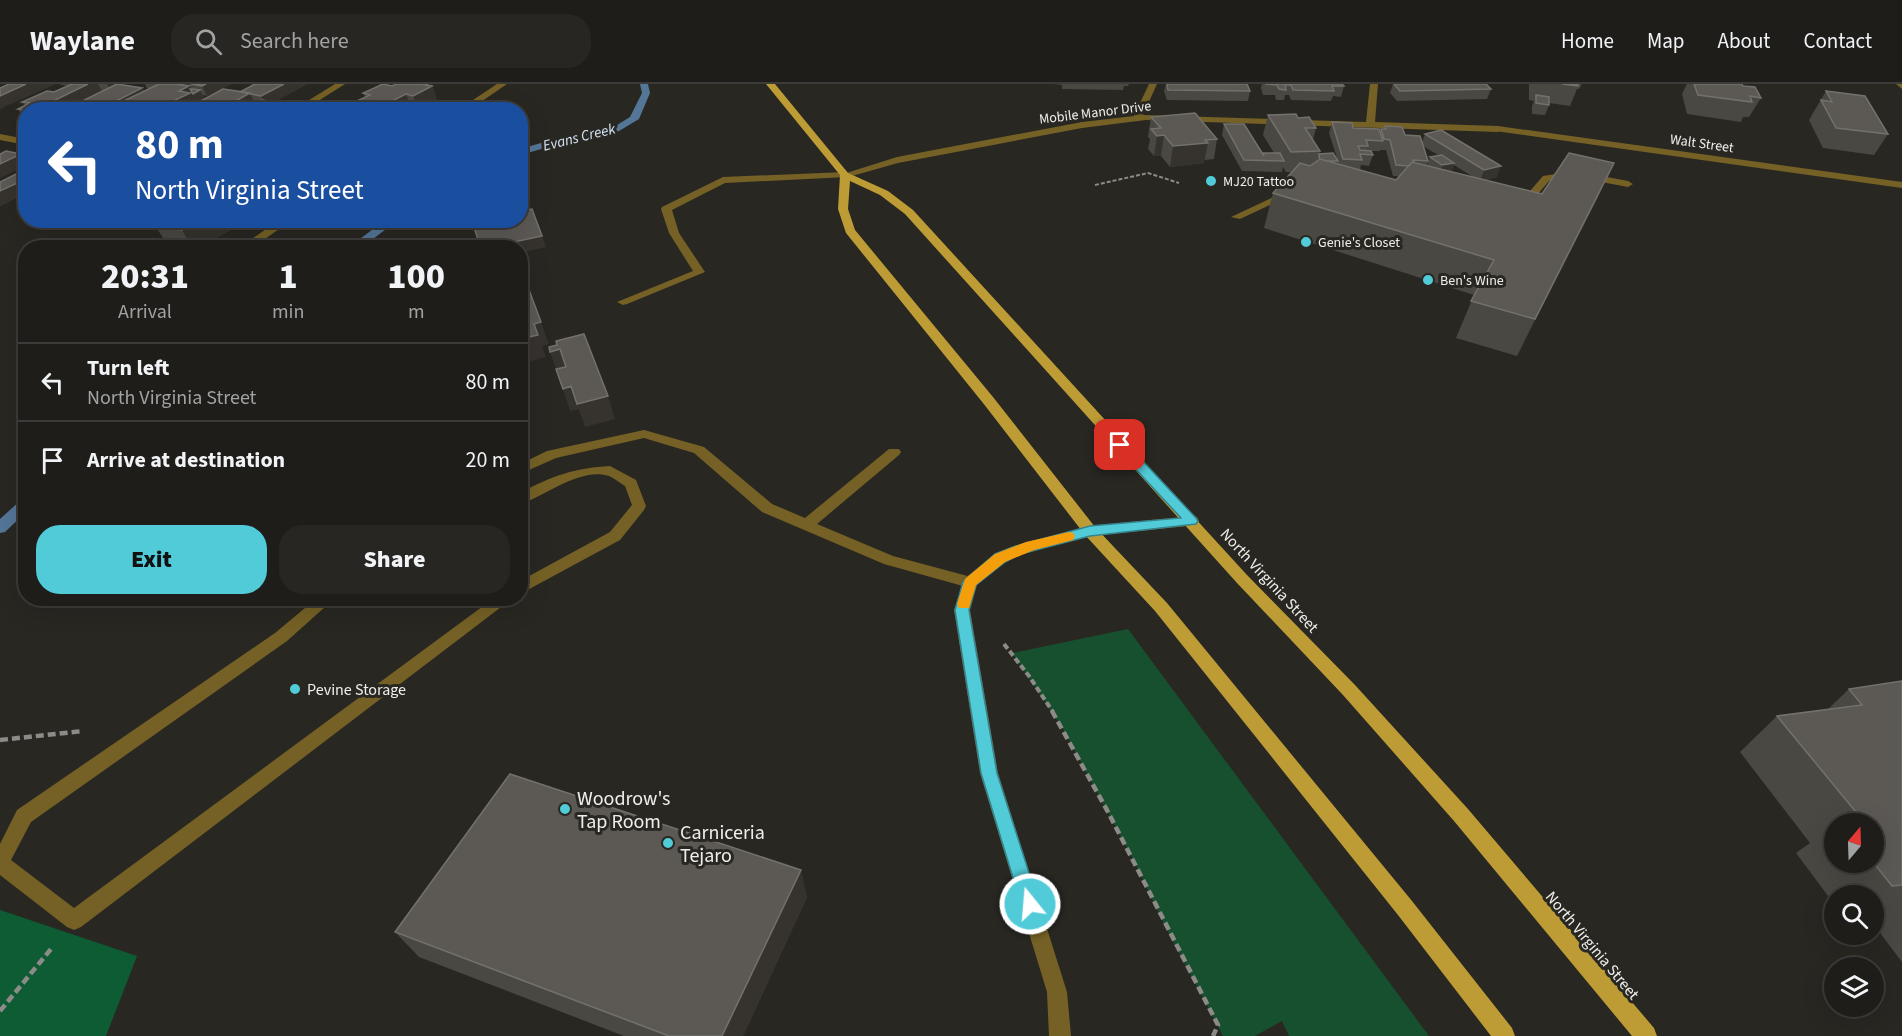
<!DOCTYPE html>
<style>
:root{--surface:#1f1d1a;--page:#272623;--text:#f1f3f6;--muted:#a1a2a2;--line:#3c3b39;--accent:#52cbd9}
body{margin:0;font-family:"Source Sans 3",sans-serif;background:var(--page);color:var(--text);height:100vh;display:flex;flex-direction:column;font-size:22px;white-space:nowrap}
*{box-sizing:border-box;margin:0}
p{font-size:20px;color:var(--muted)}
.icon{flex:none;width:33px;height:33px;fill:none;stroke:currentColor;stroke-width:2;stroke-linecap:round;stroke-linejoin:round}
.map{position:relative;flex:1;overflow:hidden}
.drawer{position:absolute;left:18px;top:156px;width:510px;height:366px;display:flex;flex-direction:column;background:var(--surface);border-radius:24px;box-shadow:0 6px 24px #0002,0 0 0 2px var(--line)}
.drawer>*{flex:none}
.guide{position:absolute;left:18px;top:18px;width:510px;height:126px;border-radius:24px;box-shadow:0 6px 24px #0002,0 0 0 2px var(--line);background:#1a4fa0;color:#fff;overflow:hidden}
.needle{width:39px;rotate:19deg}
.buttons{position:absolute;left:1824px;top:729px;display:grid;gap:12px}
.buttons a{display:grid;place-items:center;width:60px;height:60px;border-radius:50%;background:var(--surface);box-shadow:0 6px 24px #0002,0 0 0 2px var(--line);font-size:30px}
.pin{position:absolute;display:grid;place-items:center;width:51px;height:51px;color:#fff;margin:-26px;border-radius:12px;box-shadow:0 3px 9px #0006}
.me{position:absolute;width:66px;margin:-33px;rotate:343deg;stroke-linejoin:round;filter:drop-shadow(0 0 4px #0008)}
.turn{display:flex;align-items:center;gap:21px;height:126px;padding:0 18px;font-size:27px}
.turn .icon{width:78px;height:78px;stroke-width:2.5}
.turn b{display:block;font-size:42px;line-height:51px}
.eta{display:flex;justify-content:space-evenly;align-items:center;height:102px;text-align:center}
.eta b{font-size:36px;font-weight:800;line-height:42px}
.cta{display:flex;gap:12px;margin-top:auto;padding:12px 18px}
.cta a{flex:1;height:69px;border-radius:24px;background:var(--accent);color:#111;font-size:24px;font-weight:800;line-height:69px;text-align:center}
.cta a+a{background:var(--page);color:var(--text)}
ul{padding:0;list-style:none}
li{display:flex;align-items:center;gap:18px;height:78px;padding:0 18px;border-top:2px solid var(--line)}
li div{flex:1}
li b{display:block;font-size:22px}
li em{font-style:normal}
header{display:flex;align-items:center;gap:36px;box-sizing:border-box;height:84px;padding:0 30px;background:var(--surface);border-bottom:2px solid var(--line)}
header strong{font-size:28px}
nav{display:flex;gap:33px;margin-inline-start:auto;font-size:21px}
.search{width:420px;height:54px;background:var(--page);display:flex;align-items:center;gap:15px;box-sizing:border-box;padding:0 21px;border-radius:24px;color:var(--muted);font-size:22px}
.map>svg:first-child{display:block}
.green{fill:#16502f}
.forest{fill:#0e5c34}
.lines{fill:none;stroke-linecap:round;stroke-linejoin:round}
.stream{fill:#547697;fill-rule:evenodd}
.path-far2{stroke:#8d8b87;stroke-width:2;stroke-dasharray:4 2;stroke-linecap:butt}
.path-far1{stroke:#8d8b87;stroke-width:4;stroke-dasharray:6 3;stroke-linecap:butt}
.path{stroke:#8d8b87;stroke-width:4.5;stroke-dasharray:8 4;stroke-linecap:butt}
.service{fill:#756125;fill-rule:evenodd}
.minor{fill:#756125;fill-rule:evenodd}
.primary{fill:#bd9c35;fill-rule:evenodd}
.wall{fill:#4a4843;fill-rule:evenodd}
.shaded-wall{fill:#36332e}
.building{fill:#5c5955;stroke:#73716c;stroke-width:1.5}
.route{fill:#52cbd9;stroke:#35848d;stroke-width:1.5}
.slow{fill:#f59e0b}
.poi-dot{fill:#52cbd9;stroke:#292722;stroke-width:2}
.labels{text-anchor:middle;stroke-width:6;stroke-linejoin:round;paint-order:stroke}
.far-street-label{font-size:14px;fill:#efeeea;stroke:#292722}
.far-poi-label{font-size:14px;fill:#efeeea;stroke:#292722;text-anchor:start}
.far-water-label{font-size:15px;font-style:italic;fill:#d6e6f8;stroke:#292722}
.street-label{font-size:16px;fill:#efeeea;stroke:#292722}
.poi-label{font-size:16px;fill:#efeeea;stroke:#292722;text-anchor:start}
.near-poi-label{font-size:20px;fill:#efeeea;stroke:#292722;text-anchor:start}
</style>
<header>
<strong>Waylane</strong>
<div class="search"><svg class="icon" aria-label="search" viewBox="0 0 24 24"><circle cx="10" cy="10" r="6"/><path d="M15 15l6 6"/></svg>Search here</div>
<nav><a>Home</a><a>Map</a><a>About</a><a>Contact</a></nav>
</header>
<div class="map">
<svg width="1902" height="952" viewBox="0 0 1902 952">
<rect width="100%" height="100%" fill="#292722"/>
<path class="green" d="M1128 545 1429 952H1289L1282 937 1255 952H1223L1165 842 1135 779 1062 643 1012 569Z"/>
<path class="forest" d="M0 826 137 872 106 952H0Z"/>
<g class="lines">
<path class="stream" d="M640 0H648L650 9 639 35 614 50 570 57 520 71V65L569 51 609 46 630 33 642 9Z
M385 136H398L361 164H348Z
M26 414V428L5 448 0 449V435L21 416Z"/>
<path class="path-far2" d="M1095 101 1148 89 1179 99"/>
<path class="path-far1" d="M1004 560 1029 592 1053 628"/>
<path class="path" d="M1052 627 1108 728 1218 941 1213 952
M0 656 83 647
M0 927 51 865"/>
<path class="service" d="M335 0H345L304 26H293Z
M497 0H507L469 26H458Z
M1149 0H1157L1143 31 1366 38 1370 0H1378L1375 38 1498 42 1503 45 1498 48 1146 36 1082 44 898 79 845 94 840 91 897 73 1082 38 1134 32Z
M0 50 26 55V61L0 56Z
M1575 87 1628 97 1633 100 1628 103 1575 93 1549 97 1526 124 1517 122 1543 92Z
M1284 108 1293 110 1240 135 1231 133Z
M279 136H292L252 164H239Z
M644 346 704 363 772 420 805 434 889 365H899L901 368 899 371 817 440 893 472 975 494 978 498 975 502 970 504 884 480 762 428 694 369 644 354 556 374 520 390V380L547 367Z
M610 382 636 396 646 422 644 426 620 456 520 510V497L610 448 632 421 625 402C620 399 614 394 609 392 580 383 546 412 520 420V409C552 392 574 384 610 382Z
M317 514H335L287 557 31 738 11 776 74 824 494 514H513L81 843 74 846 67 843 0 791V760L17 726 275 549Z"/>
<path class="minor" d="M1896 0H1902V5Z
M1498 42 1902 98V104L1495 47V43Z
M845 88 850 91 848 93 725 99 672 126 679 149 705 188 627 220 623 221 617 218 693 187 669 149 661 125 662 123 723 93Z
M1192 432 1197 433 1199 437 1197 441 1090 452 1020 471 1005 478 977 501 970 526 998 689 1067 908 1071 952H1049L1047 908 980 689 954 526 965 494 995 470 1011 463 1090 442Z"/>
<path class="primary" d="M766 0H775L848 89 888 107 913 126 1247 491 1355 601 1468 725 1654 944 1657 952H1632L1454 737 1343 611 1237 499 905 130 880 111 850 97 848 125 855 146 993 313 1095 443 1167 519 1412 817 1512 944 1515 952H1491L1398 831 1155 527 1085 451 983 319 846 149 838 125 840 91Z"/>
</g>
<path class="wall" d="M58 0H120L142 4 144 7 150 4H147L145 0H231L207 12 203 11 204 15 240 8 255 0H307L270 20 274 26H64L102 7 26 26V36H25L18 25 25 22 22 18 54 8 68 2Z
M383 0 439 18H438L439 22 432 26H345L344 23 365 13 363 9Z
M1055 0H1129L1128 2H1124L1123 6 1062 5V1Z
M1166 0H1247L1250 7 1248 17 1167 16 1164 7Z
M1262 0H1342L1344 2 1341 13 1333 12 1331 17 1291 16 1289 11H1285L1284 16H1276L1275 11H1263L1261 4Z
M1393 0H1486L1491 5 1487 15 1397 17 1390 9Z
M1529 0H1582L1579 5H1577L1570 22 1549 19V21L1545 31 1532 30V22L1534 17 1529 16Z
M1687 0H1742L1743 2 1761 14 1749 33H1743L1741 38 1687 30 1682 10Z
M1826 7 1888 50 1874 71 1823 64 1809 36Z
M1268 31 1298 34 1316 44 1313 56 1320 67 1319 70 1337 74 1329 49 1332 38 1353 44 1380 48 1381 45H1384L1385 42 1422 58 1425 50 1497 93 1485 96 1542 110 1598 113 1517 272 1456 254 1474 211 1264 144 1273 109 1291 88H1286L1283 83 1282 88 1242 87 1222 51 1224 40 1263 70 1274 69 1263 51ZM1423 62 1438 71 1430 73 1427 82 1428 77ZM1380 66H1386L1393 92H1400L1396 96 1360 86 1361 81 1369 82 1373 71 1367 67H1380ZM1454 81 1473 93 1451 88Z
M1151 33 1217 55 1214 75 1204 76V79L1170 83 1161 72H1154L1148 65 1150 55 1148 53Z
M26 85V110H24L0 122V98Z
M26 115V125L20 118Z
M66 136H96L83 144 70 141Z
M247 136 200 164H181L166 159 153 138Z
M1902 597V878L1874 841V812H1834V820L1796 769 1810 759 1740 668 1777 632 1828 625 1849 605ZM1834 740H1874V778H1834Z
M807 813 743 952H624L419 873 395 848Z"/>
<path class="shaded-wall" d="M26 0H56L0 25V12Z
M88 0H98L102 7 63 26H35Z
M107 0H120L113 10Z
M185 0H189L194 9 200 6 205 17 199 26H170L167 20 179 7 186 4 184 1Z
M206 0H231L207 12 202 2Z
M284 0H307L270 20 271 22 272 21 274 26H265L264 19 261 12Z
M417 0H432L439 22 432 26H419L413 12Z
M142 4 148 14 125 26H99Z
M250 9 258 26H220Z
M406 10 412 26H374Z
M157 18 161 26H141Z
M1164 51 1161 72H1154L1157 52Z
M1208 59 1204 79 1170 83 1173 62Z
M21 70 26 77V82L0 94V80Z
M1454 79 1450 90 1439 92 1442 81Z
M1614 79 1598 113 1517 272 1535 235Z
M1501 82 1497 93 1480 97 1484 86Z
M17 99 24 110 0 122V107Z
M78 136H96L83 144Z
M198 136H247L200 164H192L182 146Z
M542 152 546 163 520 169V164H510L509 159Z
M541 238 549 260 542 262 546 273 520 280V255L534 240Z
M560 265 567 288 558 290 550 268Z
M571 302 579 325 570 327 563 305Z
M608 312 615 335 585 343 577 320Z
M801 786 807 813 743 952H722Z"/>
<path class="building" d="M9 0H26L0 12V4Z
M72 0H88L35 26H26L18 25 30 19 22 18 47 7 54 8Z
M117 0 142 4 99 26H64Z
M159 0H176L189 2 179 7 190 9 167 20 157 18 141 26H105Z
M191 0H206L202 2Z
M255 0H284L261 12 240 8Z
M383 0 392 2 396 0H428L426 1 432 2 413 12 406 10 374 26H352L344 23 370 11 363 9Z
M1167 0H1247L1250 7 1168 6Z
M1265 0H1342L1344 2H1332L1334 7 1293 6 1291 1H1285L1286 6 1279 5 1277 1Z
M1394 0H1486L1491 5 1400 7Z
M1562 0H1578V2Z
M1694 0H1742L1743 2 1755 3 1761 14 1750 12 1752 18 1698 11Z
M190 5H192L200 6 193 10Z
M223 5 250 9 220 26H184Z
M1826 7 1865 12 1888 50 1836 44 1821 16 1832 18Z
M1536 11 1549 13V21L1536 19Z
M262 16 268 17 262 20 255 19Z
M264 20 272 21 265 26H253Z
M1195 29 1217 55 1205 56 1208 59 1173 62 1164 51 1157 52 1151 45 1161 44 1151 33Z
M1296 30 1298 34 1309 33 1316 44H1305L1320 67 1291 68 1268 31Z
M1332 38 1352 39 1353 44 1379 45 1383 57 1366 56 1368 62H1358L1360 66 1371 67 1373 71 1360 70 1362 76 1343 75Z
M1224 40H1244L1264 72 1263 69H1280L1284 77 1244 76Z
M1385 42 1402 43 1405 51 1420 52 1428 77 1413 76 1414 78H1412L1409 82 1396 81 1390 56 1384 55 1381 45H1386Z
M1441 46 1501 82 1484 86 1425 50Z
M6 67 21 70 0 80V70Z
M1333 69 1338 77H1327L1320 75 1319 73V70Z
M1569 69 1614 79 1535 235 1471 217 1494 176 1273 109 1300 79 1310 82 1320 75 1396 96 1412 78 1542 110Z
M1442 71 1454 79 1442 81 1430 73Z
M26 85V100L24 101 17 99 0 107V98Z
M532 125 542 152 509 159 510 164H472L480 162 472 137 476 136H520V127Z
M155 136H198L182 146 153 138Z
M520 187H522L541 238 534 240 538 251 520 255Z
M584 250 608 312 577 320 571 302 563 305 556 285 566 283 560 265 550 268 549 263 557 261 556 257Z
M1902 597V801L1892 802 1873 778 1874 740H1842L1839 736 1860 733 1777 632 1862 621 1849 605Z
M510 690 801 786 722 952H669L395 848Z"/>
<path class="route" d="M1120 357 1125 358 1196 434 1198 437 1196 440 1090 452 1020 470 1005 478 976 501 969 526 997 689 1039 820 1036 826 1030 829 1023 826 1021 820 981 689 955 526 963 498 995 470 1016 462 1090 442 1181 434 1116 364V358Z"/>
<path class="slow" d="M1069 448 1073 449 1075 452 1073 456 1034 466 1005 478 976 501 969 524H959L957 520 965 495 995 470 1026 458Z"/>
<g class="poi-dot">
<circle cx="1211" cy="97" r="6"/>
<circle cx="1306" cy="158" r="6"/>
<circle cx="1428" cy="196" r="6"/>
<circle cx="295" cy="605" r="6"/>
<circle cx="565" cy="725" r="6"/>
<circle cx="668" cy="759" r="6"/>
</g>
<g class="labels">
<g class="far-street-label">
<text transform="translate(1095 28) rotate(-7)" y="5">Mobile Manor Drive</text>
<text transform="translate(1702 59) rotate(8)" y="5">Walt Street</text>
</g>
<g class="far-poi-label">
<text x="1223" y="102">MJ20 Tattoo</text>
<text x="1318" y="163">Genie's Closet</text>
<text x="1440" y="201">Ben's Wine</text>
</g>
<g class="far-water-label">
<text transform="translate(579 53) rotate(-14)" y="5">Evans Creek</text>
</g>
<g class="street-label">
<text transform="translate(1270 496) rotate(47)" y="6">North Virginia Street</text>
<text transform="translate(1593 861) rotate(50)" y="6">North Virginia Street</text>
</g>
<g class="poi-label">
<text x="307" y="611">Pevine Storage</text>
</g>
<g class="near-poi-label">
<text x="577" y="721">Woodrow's<tspan x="577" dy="23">Tap Room</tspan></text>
<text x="680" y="755">Carniceria<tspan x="680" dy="23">Tejaro</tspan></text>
</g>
</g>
</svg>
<div class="buttons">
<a><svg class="needle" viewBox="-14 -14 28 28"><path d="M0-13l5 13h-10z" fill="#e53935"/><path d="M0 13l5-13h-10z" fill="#a1a2a2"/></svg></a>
<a><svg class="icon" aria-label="search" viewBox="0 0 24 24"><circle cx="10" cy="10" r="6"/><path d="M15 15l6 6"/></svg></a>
<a><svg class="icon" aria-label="layers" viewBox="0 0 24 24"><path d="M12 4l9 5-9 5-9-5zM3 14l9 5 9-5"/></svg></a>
</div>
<div class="pin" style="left:1120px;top:361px;background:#d93025"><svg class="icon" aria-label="arrive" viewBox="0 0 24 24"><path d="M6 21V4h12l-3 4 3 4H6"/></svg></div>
<svg class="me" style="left:1030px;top:820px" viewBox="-20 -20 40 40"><circle r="17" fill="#52cbd9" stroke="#fff" stroke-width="3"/><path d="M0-11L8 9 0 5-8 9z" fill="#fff"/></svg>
<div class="guide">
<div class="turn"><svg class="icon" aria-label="left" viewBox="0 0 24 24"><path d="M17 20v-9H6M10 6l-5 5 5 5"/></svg><div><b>80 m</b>North Virginia Street</div></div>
</div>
<section class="drawer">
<div class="eta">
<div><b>20:31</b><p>Arrival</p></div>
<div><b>1</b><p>min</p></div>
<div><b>100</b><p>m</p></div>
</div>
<ul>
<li><svg class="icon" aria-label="left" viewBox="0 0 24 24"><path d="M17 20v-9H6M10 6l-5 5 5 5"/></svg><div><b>Turn left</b><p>North Virginia Street</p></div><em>80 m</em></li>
<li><svg class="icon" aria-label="arrive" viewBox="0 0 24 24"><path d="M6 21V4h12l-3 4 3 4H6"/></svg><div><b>Arrive at destination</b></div><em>20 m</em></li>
</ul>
<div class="cta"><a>Exit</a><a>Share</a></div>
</section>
</div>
